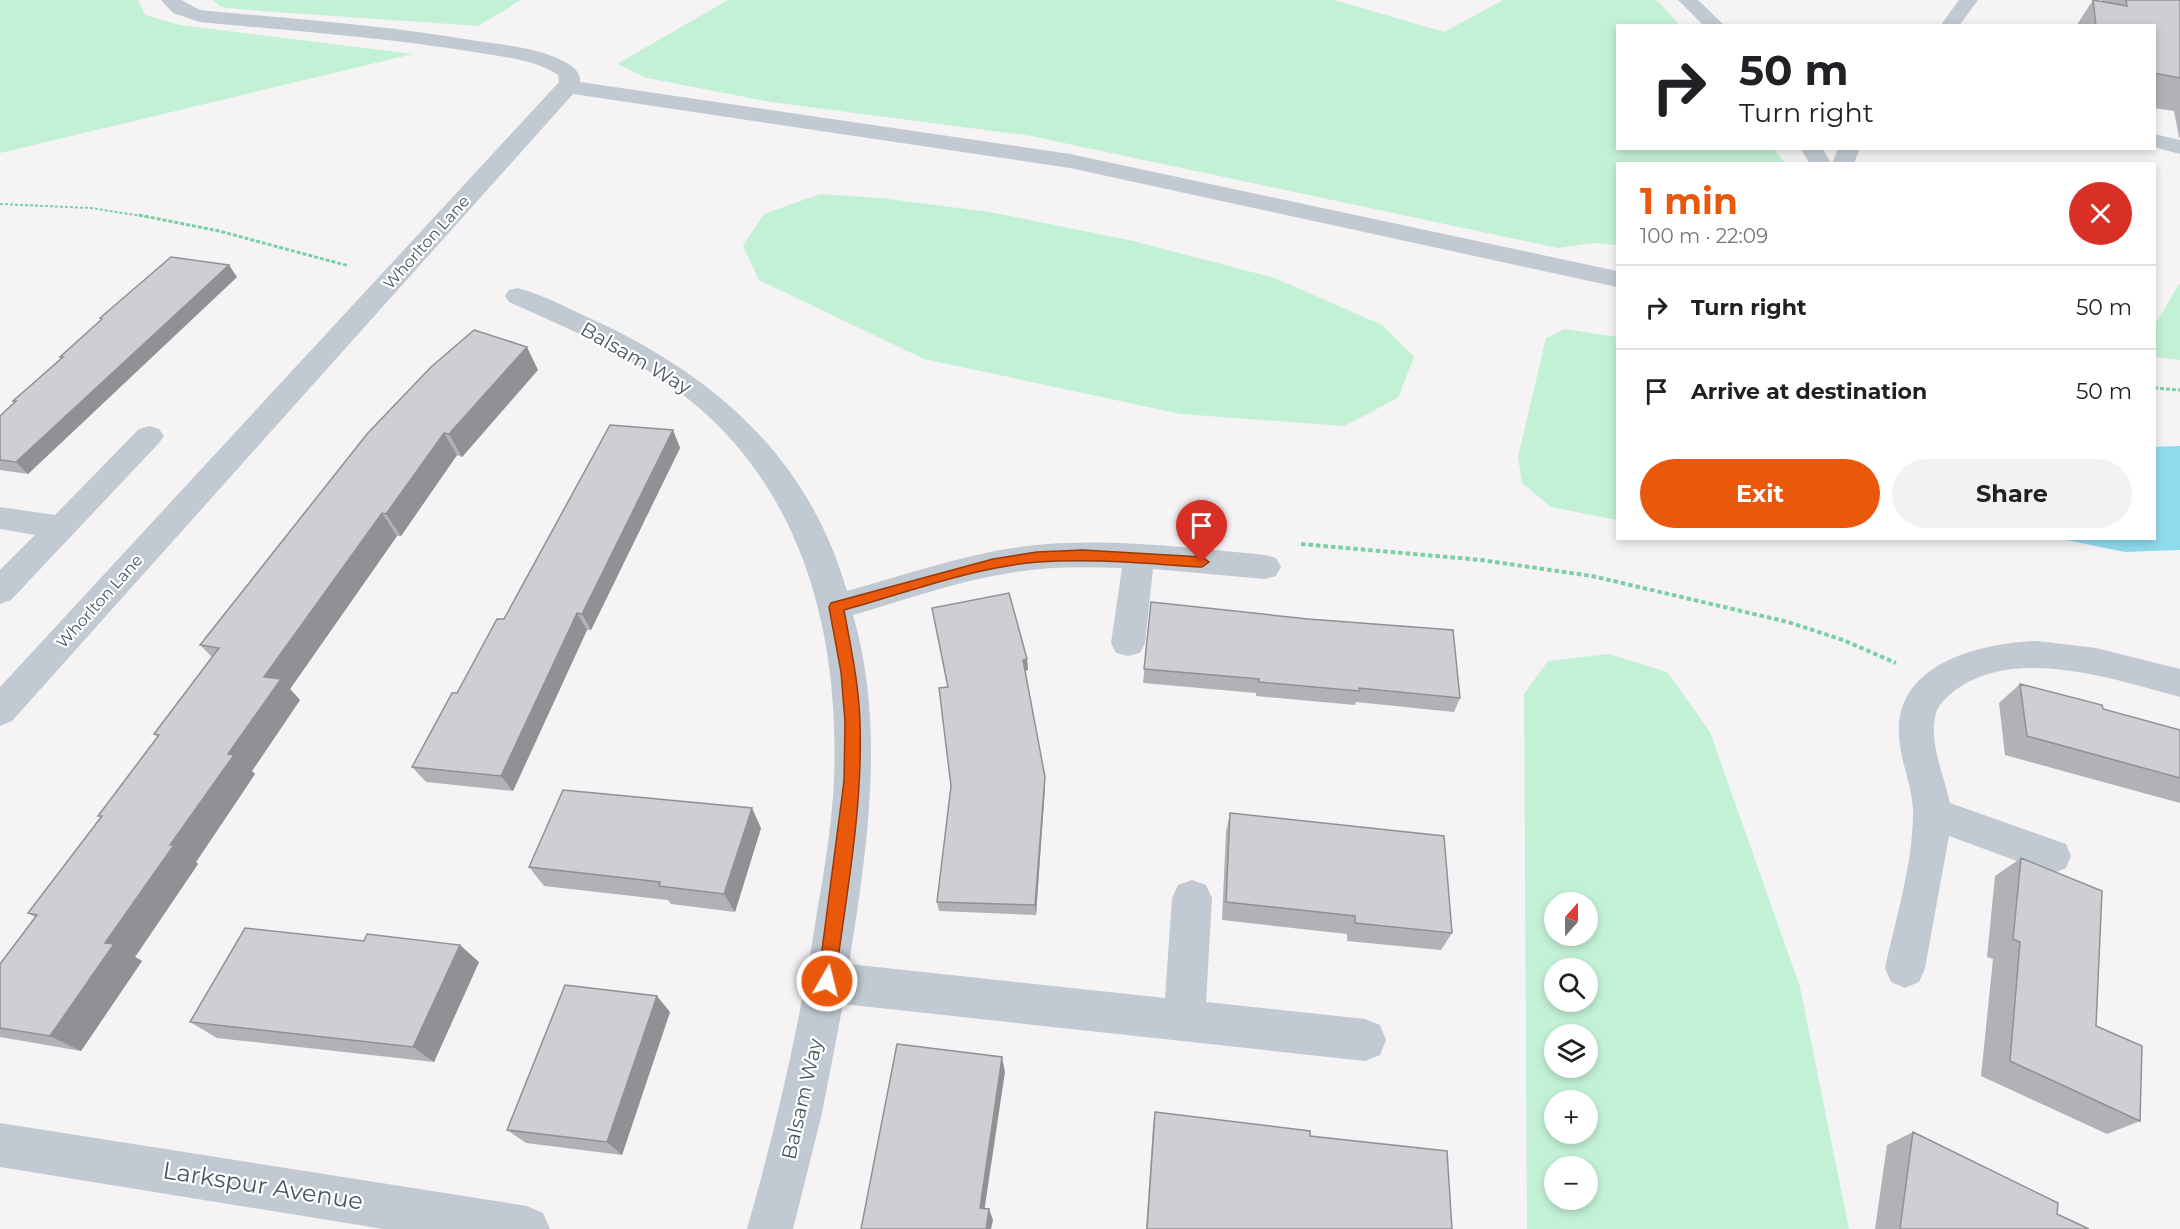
<!DOCTYPE html>
<meta charset="utf-8">
<style>
:root{--surface:#fff;--page:#f2f2f2;--text:#202124;--muted:#757577;--line:#e0e0e0;--accent:#ea580c}
body{margin:0;font-family:Montserrat,sans-serif;background:var(--page);color:var(--text);height:100vh;display:flex;flex-direction:column;font-size:22px;white-space:nowrap}
*{box-sizing:border-box;margin:0}
p{font-size:20px;color:var(--muted)}
.icon{flex:none;width:33px;height:33px;fill:none;stroke:currentColor;stroke-width:2;stroke-linecap:round;stroke-linejoin:round}
.map{position:relative;flex:1;overflow:hidden}
.drawer{position:absolute;left:1616px;top:162px;width:540px;height:378px;display:flex;flex-direction:column;background:var(--surface);border-radius:0px;box-shadow:0 3px 9px #0003}
.drawer>*{flex:none}
.top-card{position:absolute;left:1616px;top:24px;width:540px;height:126px;border-radius:0px;box-shadow:0 3px 9px #0003;background:#fff;color:var(--text);overflow:hidden}
.needle{width:39px;rotate:21deg}
.tools{position:absolute;left:1544px;top:892px;display:grid;gap:12px}
.tools a{display:grid;place-items:center;width:54px;height:54px;border-radius:50%;background:var(--surface);box-shadow:0 3px 9px #0003;font-size:30px}
.pin{position:absolute;display:grid;place-items:center;width:51px;height:51px;color:#fff;margin:-62px -26px;border-radius:50% 50% 50% 0;rotate:-45deg;box-shadow:0 0 6px #0007}
.pin .icon{rotate:45deg}
.me{position:absolute;width:66px;margin:-33px;rotate:8deg;stroke-linejoin:round;filter:drop-shadow(0 0 4px #0008)}
.turn{display:flex;align-items:center;gap:21px;height:126px;padding:0 24px;font-size:27px}
.turn .icon{width:78px;height:78px;stroke-width:2.5}
.turn b{display:block;font-size:42px;line-height:51px}
.round{display:grid;place-items:center;flex:none;width:63px;height:63px;border-radius:32px;background:var(--page)}
.headline{display:flex;align-items:center;justify-content:space-between;height:102px;padding:0 24px}
h1{font-size:36px;font-weight:700;line-height:45px;color:var(--accent)}
.cta{display:flex;gap:12px;margin-top:auto;padding:12px 24px}
.cta a{flex:1;height:69px;border-radius:36px;background:var(--accent);color:#fff;font-size:24px;font-weight:700;line-height:69px;text-align:center}
.cta a+a{background:var(--page);color:var(--text)}
ul{padding:0;list-style:none}
li{display:flex;align-items:center;gap:18px;height:84px;padding:0 24px;border-top:2px solid var(--line)}
li div{flex:1}
li b{display:block;font-size:22px}
li em{font-style:normal}
.map>svg:first-child{display:block}
.green{fill:#c3f1d5;fill-rule:evenodd}
.water{fill:#90daee}
.lines{fill:none;stroke-linecap:round;stroke-linejoin:round}
.path-far2{stroke:#7ad0a6;stroke-width:2;stroke-dasharray:3 2;stroke-linecap:butt}
.path-far1{stroke:#7ad0a6;stroke-width:3;stroke-dasharray:4 2;stroke-linecap:butt}
.path{stroke:#7ad0a6;stroke-width:4;stroke-dasharray:4.5 3;stroke-linecap:butt}
.service{fill:#c1cad2;fill-rule:evenodd}
.minor{fill:#c1cad2;fill-rule:evenodd}
.wall{fill:#b0b2b7}
.shaded-wall{fill:#909195}
.building{fill:#cdcfd5;stroke:#909195;stroke-width:1.5}
.route{fill:#ea580c;stroke:#983908;stroke-width:1.5}
.labels{text-anchor:middle;stroke-width:4.5;stroke-linejoin:round;paint-order:stroke}
.far-street-label{font-size:16px;fill:#4a5661;stroke:#fff}
.street-label{font-size:20px;fill:#4a5661;stroke:#fff}
.near-street-label{font-size:24px;fill:#4a5661;stroke:#fff}
</style>
<div class="map">
<svg width="2180" height="1229" viewBox="0 0 2180 1229">
<rect width="100%" height="100%" fill="#f5f3f3"/>
<path class="green" d="M0 0H138L145 15 180 25 413 54 0 153Z
M213 0H521L478 26 248 10 221 7Z
M728 0H1334L1444 32 1503 0H1653L1659 2 1679 25 1617 26V148L1774 149 1785 163 1617 164V245L1594 243 1558 248 1031 136 771 102 647 78 617 64Z
M820 194 880 198 990 212 1133 241 1275 278 1382 325 1414 357 1398 398 1344 426 1181 414 924 359 759 280 743 246 764 214Z
M2180 283V360L2154 357V326Z
M1565 329 1617 337V520L1551 507 1522 483 1518 457 1546 338Z
M1609 654 1667 672 1710 732 1800 987 1849 1229H1527L1524 694 1548 661ZM1554 903H1587V936H1554ZM1554 969H1587V1002H1554ZM1554 1035H1587V1068H1554ZM1554 1101H1587V1134H1554ZM1554 1167H1587V1200H1554Z"/>
<path class="water" d="M2180 446V550L2125 552 2061 539 2154 538V447Z"/>
<g class="lines">
<path class="path-far2" d="M0 204 91 208 148 217"/>
<path class="path-far1" d="M139 215 219 231 349 266
M2154 388 2180 390"/>
<path class="path" d="M1301 544 1481 560 1592 576 1788 622 1843 640 1896 663"/>
<path class="service" d="M1678 0H1698L1725 26H1704Z
M1959 0H1978L1959 26H1940Z
M2154 134 2180 140V154L2154 147Z
M1800 148H1822L1832 164H1810Z
M1838 148H1860L1854 164H1832Z"/>
<path class="minor" d="M161 0H181L200 10C292 19 385 25 477 41 505 45 539 48 565 62 573 66 581 73 580 82L1070 154 1617 271V287L1070 168 573 94 12 721 0 726V687L559 82 558 75C534 59 502 57 474 52 383 37 291 31 200 22L173 13Z
M518 288C544 295 569 309 594 320 716 377 808 457 847 591 909 574 972 551 1037 545 1113 538 1189 548 1265 555L1276 558 1281 567 1276 576 1265 579 1153 569 1145 643 1140 653 1128 656 1116 653 1111 643 1122 568C1084 567 1047 566 1010 573 957 581 905 600 853 615 886 728 867 850 849 964L1165 998 1172 898 1178 885 1192 880 1206 885 1212 898 1206 1002 1365 1019 1380 1025 1386 1040 1380 1055 1365 1061 843 1004 822 1113 793 1229H747C775 1131 798 1032 814 931 822 881 832 830 834 779 839 645 809 509 707 415 651 363 578 333 509 302L505 296 509 290Z
M149 426 159 429 164 436 159 443 11 600 0 604V570L35 535 0 529V507L55 515 139 429Z
M2037 641 2096 648 2180 669V697C2116 680 2017 646 1957 689 1949 695 1939 703 1936 713 1928 742 1944 774 1950 803L2066 844 2071 856 2066 868 2052 874 1949 836 1925 968 1919 982 1905 988 1891 982 1885 968C1896 918 1912 867 1913 816 1914 788 1900 763 1899 735 1895 663 1981 643 2037 641Z
M0 1123 527 1206 543 1213 550 1229H383L0 1167Z"/>
</g>
<path class="wall" d="M2093 0 2102 2V0H2180V138L2179 137 2174 111 2154 108V26H2076Z
M237 277 28 474 0 470V416L15 403 13 401 61 359 60 357 101 320 100 318Z
M538 370 462 457 457 455 401 536H397L290 689 300 700 252 771 255 774 196 862 198 864 135 957 142 961 81 1051 0 1037V964L35 917 28 913 101 817 98 816 158 737 154 734 212 657 200 645 367 434Z
M673 430 680 448 591 630H587L513 791 426 782 412 767 504 619Z
M1151 602 1460 698 1454 712 1356 702 1355 705 1256 696V693L1143 683Z
M1027 659 1028 670 1025 671 1045 777V787L1036 915 939 911 937 902 951 786 948 687Z
M2020 684 2103 709 2180 730V803L2005 755 1999 703Z
M1230 813 1452 933 1441 950 1347 941V934L1222 920 1226 832Z
M761 828 735 912 671 904 668 900 544 886 529 867Z
M2021 858 2096 1026 2140 1121 2107 1134 1981 1076 1993 959 1987 957 1995 876Z
M479 962 434 1062 217 1038 190 1022Z
M670 1012 622 1155 526 1143 507 1130Z
M1155 1112 1310 1136 1452 1229H1146L1153 1126Z
M1913 1132 2057 1214 2089 1229H1875L1887 1145Z"/>
<path class="shaded-wall" d="M229 265 237 277 28 474 16 462Z
M527 347 538 370 462 457 449 434Z
M673 430 680 448 591 630 582 614Z
M444 433 457 455 401 536 386 514Z
M382 513 397 536 290 689 300 700 252 771 255 774 196 862 198 864 135 957 142 961 81 1051 50 1036 105 943 170 845 228 754 264 677Z
M577 613 587 630 513 791 501 776Z
M1027 659 1028 670 1024 671 1023 660Z
M1045 777V787L1036 915 1035 905Z
M752 808 761 828 735 912 724 894Z
M460 945 479 962 434 1062 413 1047Z
M657 996 670 1012 622 1155 607 1142Z
M1002 1057 1005 1072 983 1219 980 1208Z
M989 1209 993 1220 991 1229H986Z"/>
<path class="building" d="M2093 0 2127 6 2126 0H2180V78L2154 73V26H2096Z
M171 257 229 265 16 462 0 460V416L16 401H13L63 357H60L102 319 100 318Z
M474 330 527 347 449 434 444 433 386 514 382 513 264 677 281 679 228 754 234 755 170 845H174L105 943 114 944 50 1036 0 1028V964L37 915 28 913 102 816H98L159 735 154 734 219 648 200 645 367 434 431 367Z
M610 425 673 430 582 614 577 613 501 776 412 767 452 693H457L497 619H504Z
M1009 593 1027 659 1023 660 1045 777 1035 905 937 902 951 786 939 688 948 687 932 608Z
M1151 602 1308 619 1453 630 1460 698 1359 688V691L1259 682V679L1144 669Z
M2020 684 2102 705 2103 709 2180 730V778L2027 736Z
M563 790 752 808 724 894 659 886 660 882 529 867Z
M1230 813 1444 836 1452 933 1355 923V916L1226 902Z
M2021 858 2102 891 2096 1026 2142 1046 2140 1121 2010 1061 2020 942 2013 939Z
M245 928 364 941 367 934 460 945 413 1047 190 1022Z
M565 985 657 996 607 1142 507 1130Z
M897 1044 1002 1057 980 1208 989 1209 986 1229H861Z
M1155 1112 1310 1131V1136L1447 1151 1452 1229H1147Z
M1913 1132 2058 1203 2057 1214 2089 1229H1900Z"/>
<path class="route" d="M1083 550 1202 557 1209 562 1202 567C1148 564 1093 558 1038 562 974 567 906 593 844 610 851 648 859 685 860 723 863 809 846 896 835 981L833 987 827 990 821 987 818 981 844 781 845 722 841 672 829 607 831 603 993 559 1037 552Z"/>
<g class="labels">
<g class="far-street-label">
<text transform="translate(426 242) rotate(-48)" y="6">Whorlton Lane</text>
<text transform="translate(99 601) rotate(-48)" y="6">Whorlton Lane</text>
</g>
<g class="street-label">
<text transform="translate(636 358) rotate(30)" y="7">Balsam Way</text>
<text transform="translate(802 1099) rotate(-77)" y="7">Balsam Way</text>
</g>
<g class="near-street-label">
<text transform="translate(263 1186) rotate(9)" y="8">Larkspur Avenue</text>
</g>
</g>
</svg>
<div class="tools">
<a><svg class="needle" viewBox="-14 -14 28 28"><path d="M0-13l5 13h-10z" fill="#e53935"/><path d="M0 13l5-13h-10z" fill="#757577"/></svg></a>
<a><svg class="icon" aria-label="search" viewBox="0 0 24 24"><circle cx="10" cy="10" r="6"/><path d="M15 15l6 6"/></svg></a>
<a><svg class="icon" aria-label="layers" viewBox="0 0 24 24"><path d="M12 4l9 5-9 5-9-5zM3 14l9 5 9-5"/></svg></a>
<a>+</a>
<a>−</a>
</div>
<div class="pin" style="left:1202px;top:562px;background:#d93025"><svg class="icon" aria-label="arrive" viewBox="0 0 24 24"><path d="M6 21V4h12l-3 4 3 4H6"/></svg></div>
<svg class="me" style="left:827px;top:981px" viewBox="-20 -20 40 40"><circle r="17" fill="#ea580c" stroke="#fff" stroke-width="3"/><path d="M0-11L8 9 0 5-8 9z" fill="#fff"/></svg>
<div class="top-card">
<div class="turn"><svg class="icon" aria-label="right" viewBox="0 0 24 24"><path d="M7 20v-9h11M14 6l5 5-5 5"/></svg><div><b>50 m</b>Turn right</div></div>
</div>
<section class="drawer">
<div class="headline"><div><h1>1 min</h1><p>100 m · 22:09</p></div><a class="round" style="background:#d93025;color:#fff"><svg class="icon" aria-label="close" viewBox="0 0 24 24"><path d="M6 6l12 12M18 6L6 18"/></svg></a></div>
<ul>
<li><svg class="icon" aria-label="right" viewBox="0 0 24 24"><path d="M7 20v-9h11M14 6l5 5-5 5"/></svg><div><b>Turn right</b></div><em>50 m</em></li>
<li><svg class="icon" aria-label="arrive" viewBox="0 0 24 24"><path d="M6 21V4h12l-3 4 3 4H6"/></svg><div><b>Arrive at destination</b></div><em>50 m</em></li>
</ul>
<div class="cta"><a>Exit</a><a>Share</a></div>
</section>
</div>
